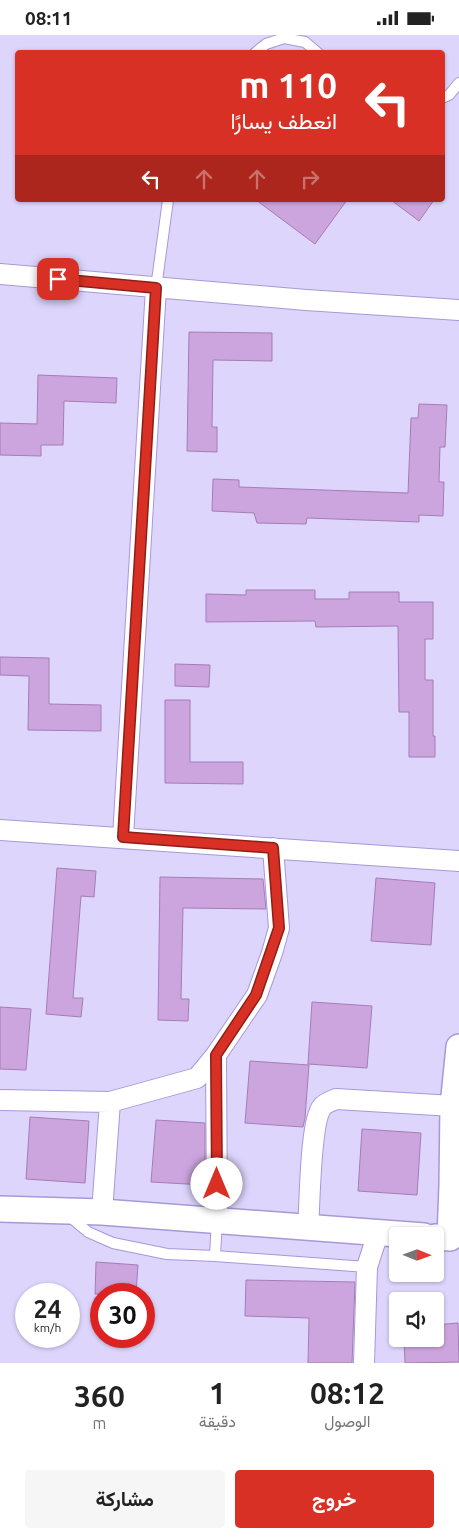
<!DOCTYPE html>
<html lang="ar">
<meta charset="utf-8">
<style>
:root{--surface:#fff;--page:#f6f6f6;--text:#222;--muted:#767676;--accent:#d93025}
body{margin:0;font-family:Ubuntu,Vazirmatn,sans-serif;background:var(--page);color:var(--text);direction:rtl;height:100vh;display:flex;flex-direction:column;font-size:19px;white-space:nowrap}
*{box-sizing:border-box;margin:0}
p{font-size:16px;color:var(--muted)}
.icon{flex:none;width:28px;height:28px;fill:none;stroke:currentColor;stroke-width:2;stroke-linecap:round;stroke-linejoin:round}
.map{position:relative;height:1328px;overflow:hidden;direction:ltr}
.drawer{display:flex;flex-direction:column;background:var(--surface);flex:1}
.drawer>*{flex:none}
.banner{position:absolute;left:15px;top:15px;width:430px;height:152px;border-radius:5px;box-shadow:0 1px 4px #0004;direction:rtl;background:#d93025;color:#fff;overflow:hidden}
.needle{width:32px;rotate:91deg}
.controls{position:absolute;left:389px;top:1192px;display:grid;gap:10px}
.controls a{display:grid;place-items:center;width:55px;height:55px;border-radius:5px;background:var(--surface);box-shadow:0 1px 4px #0004;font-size:25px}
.speed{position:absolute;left:15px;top:1248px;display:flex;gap:10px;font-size:25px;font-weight:700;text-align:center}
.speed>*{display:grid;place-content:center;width:65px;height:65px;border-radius:50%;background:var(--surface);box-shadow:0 1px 4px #0004;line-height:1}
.speed small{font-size:12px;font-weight:400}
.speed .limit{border:8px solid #d22;background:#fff;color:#111}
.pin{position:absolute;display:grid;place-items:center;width:42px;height:42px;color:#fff;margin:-21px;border-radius:10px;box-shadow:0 2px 8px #0006}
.me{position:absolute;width:55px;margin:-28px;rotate:0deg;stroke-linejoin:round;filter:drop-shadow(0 0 4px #0008)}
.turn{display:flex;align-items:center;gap:18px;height:105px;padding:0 25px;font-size:22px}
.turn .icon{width:65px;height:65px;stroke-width:2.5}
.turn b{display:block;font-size:35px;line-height:42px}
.lanes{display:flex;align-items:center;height:48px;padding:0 25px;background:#0003;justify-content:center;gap:25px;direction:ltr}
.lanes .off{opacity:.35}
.eta{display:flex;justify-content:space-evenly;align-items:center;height:85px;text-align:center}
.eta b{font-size:30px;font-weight:700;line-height:35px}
.button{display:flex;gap:10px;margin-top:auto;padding:10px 25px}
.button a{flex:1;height:58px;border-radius:5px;background:var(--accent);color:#fff;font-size:20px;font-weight:700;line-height:58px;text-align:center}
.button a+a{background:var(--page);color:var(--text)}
.status{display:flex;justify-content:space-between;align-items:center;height:35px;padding:0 25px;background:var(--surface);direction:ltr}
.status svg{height:14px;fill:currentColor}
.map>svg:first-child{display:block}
.building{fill:#cda5de;stroke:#a47db5}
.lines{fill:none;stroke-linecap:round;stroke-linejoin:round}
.service-casing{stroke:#a898d7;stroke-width:12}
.minor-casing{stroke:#a898d7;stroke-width:22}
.tertiary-casing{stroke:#a898d7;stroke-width:28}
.service{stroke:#fff;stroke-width:10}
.minor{stroke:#fff;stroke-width:20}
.tertiary{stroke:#fff;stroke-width:25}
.route-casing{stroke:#8d1f18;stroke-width:12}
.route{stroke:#d93025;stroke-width:9}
</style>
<div class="status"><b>08:11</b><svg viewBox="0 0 49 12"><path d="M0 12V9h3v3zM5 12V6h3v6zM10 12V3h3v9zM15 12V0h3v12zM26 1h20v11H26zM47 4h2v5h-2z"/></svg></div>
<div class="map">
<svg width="459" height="1328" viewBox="0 0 459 1328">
<rect width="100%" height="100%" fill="#ded5fd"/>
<path class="building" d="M256 165H347L315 209Z
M391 165H434L419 186Z
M189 297 272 298V326L213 325 212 392H217V417L187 416Z
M38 340 117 343 116 368 64 366 63 410H41V421L0 420V388L37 389Z
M419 369 447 370 445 412H440L439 447H444L443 481 419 480V487L307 483 306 489 257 488 254 478 212 476 213 444 239 445V452L408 458 411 383H418Z
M246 555H315V564H349V557H399V567H433V604H425V645H433V701H435V722H409V677H399L398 591 316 592 315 586 206 587V559L246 560Z
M0 622 49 623V669L101 670V696L28 695 29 641 0 640Z
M175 629 210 630 209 652 175 651Z
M165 665H190V727H243V749L165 748Z
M57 833 96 836 94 862 81 861 73 963H83L81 982 46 979Z
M160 842 263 844 266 874 183 873 181 964H189L188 986 158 985Z
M376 843 435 848 431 910 371 906Z
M312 967 372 971 367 1033 308 1029Z
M0 972 31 974 26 1035 0 1034Z
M250 1026 309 1030 305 1083 303 1092 245 1088Z
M30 1082 89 1086 85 1148 26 1144Z
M156 1085 205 1088V1150L151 1147Z
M362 1094 421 1098 417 1160 358 1156Z
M96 1227 138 1230 136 1259H95Z
M246 1245 355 1247 352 1328H308L309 1283 245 1281Z
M458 1288 459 1327 405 1328 404 1304H435V1290Z"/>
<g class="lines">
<g class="service-casing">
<path id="service" d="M255 18 266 9 284 3 305 7 318 18
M442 63 449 60 459 48
M156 253 168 165
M69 1181 88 1197 113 1208 167 1219 215 1221 367 1232
M215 1221 217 1185"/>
</g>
<g class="minor-casing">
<path id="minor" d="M0 239 306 265 459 275
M0 795 459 826
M123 802 156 253
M216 1020 217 1185
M0 1065 110 1067 197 1043 216 1020 257 960 272 918 279 893 273 813
M102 1177 110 1067
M308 1192C310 1169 310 1087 322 1072 325 1068 332 1066 336 1064L453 1071 459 1070
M364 1328 367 1232 378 1198"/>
</g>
<g class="tertiary-casing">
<path id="tertiary" d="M0 1174 102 1177 424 1201
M435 1202 450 1203 452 1150 453 1071 459 1012"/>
</g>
<use href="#service" class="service"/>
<use href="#minor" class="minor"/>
<use href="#tertiary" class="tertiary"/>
</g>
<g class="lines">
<g class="route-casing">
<path id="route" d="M58 244 156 253 123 802 273 813 279 893 256 960 216 1020 217 1149"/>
</g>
<use href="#route" class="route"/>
</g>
</svg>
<div class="controls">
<a><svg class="needle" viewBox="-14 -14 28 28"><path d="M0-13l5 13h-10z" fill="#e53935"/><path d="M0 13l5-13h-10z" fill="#767676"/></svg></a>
<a><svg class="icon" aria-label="sound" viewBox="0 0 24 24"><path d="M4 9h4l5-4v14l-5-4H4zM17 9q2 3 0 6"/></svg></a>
</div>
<div class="speed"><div>24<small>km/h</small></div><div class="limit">30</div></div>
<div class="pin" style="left:58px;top:244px;background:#d93025"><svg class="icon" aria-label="arrive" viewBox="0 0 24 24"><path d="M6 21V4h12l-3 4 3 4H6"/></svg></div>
<svg class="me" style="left:217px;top:1149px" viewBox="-20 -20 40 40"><circle r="19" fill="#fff"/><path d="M0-13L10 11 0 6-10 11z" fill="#d93025"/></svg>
<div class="banner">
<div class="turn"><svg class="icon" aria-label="left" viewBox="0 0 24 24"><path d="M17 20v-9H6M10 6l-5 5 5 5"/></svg><div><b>110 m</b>انعطف يسارًا</div></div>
<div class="lanes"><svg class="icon" aria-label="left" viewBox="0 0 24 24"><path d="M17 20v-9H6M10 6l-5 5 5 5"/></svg><svg class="icon off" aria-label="ahead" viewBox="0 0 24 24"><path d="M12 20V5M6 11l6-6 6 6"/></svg><svg class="icon off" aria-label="ahead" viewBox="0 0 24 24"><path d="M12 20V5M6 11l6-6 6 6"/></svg><svg class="icon off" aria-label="right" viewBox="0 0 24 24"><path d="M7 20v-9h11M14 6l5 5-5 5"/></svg></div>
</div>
</div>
<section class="drawer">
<div class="eta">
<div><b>08:12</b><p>الوصول</p></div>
<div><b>1</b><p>دقيقة</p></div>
<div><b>360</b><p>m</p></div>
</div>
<div class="button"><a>خروج</a><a>مشاركة</a></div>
</section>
